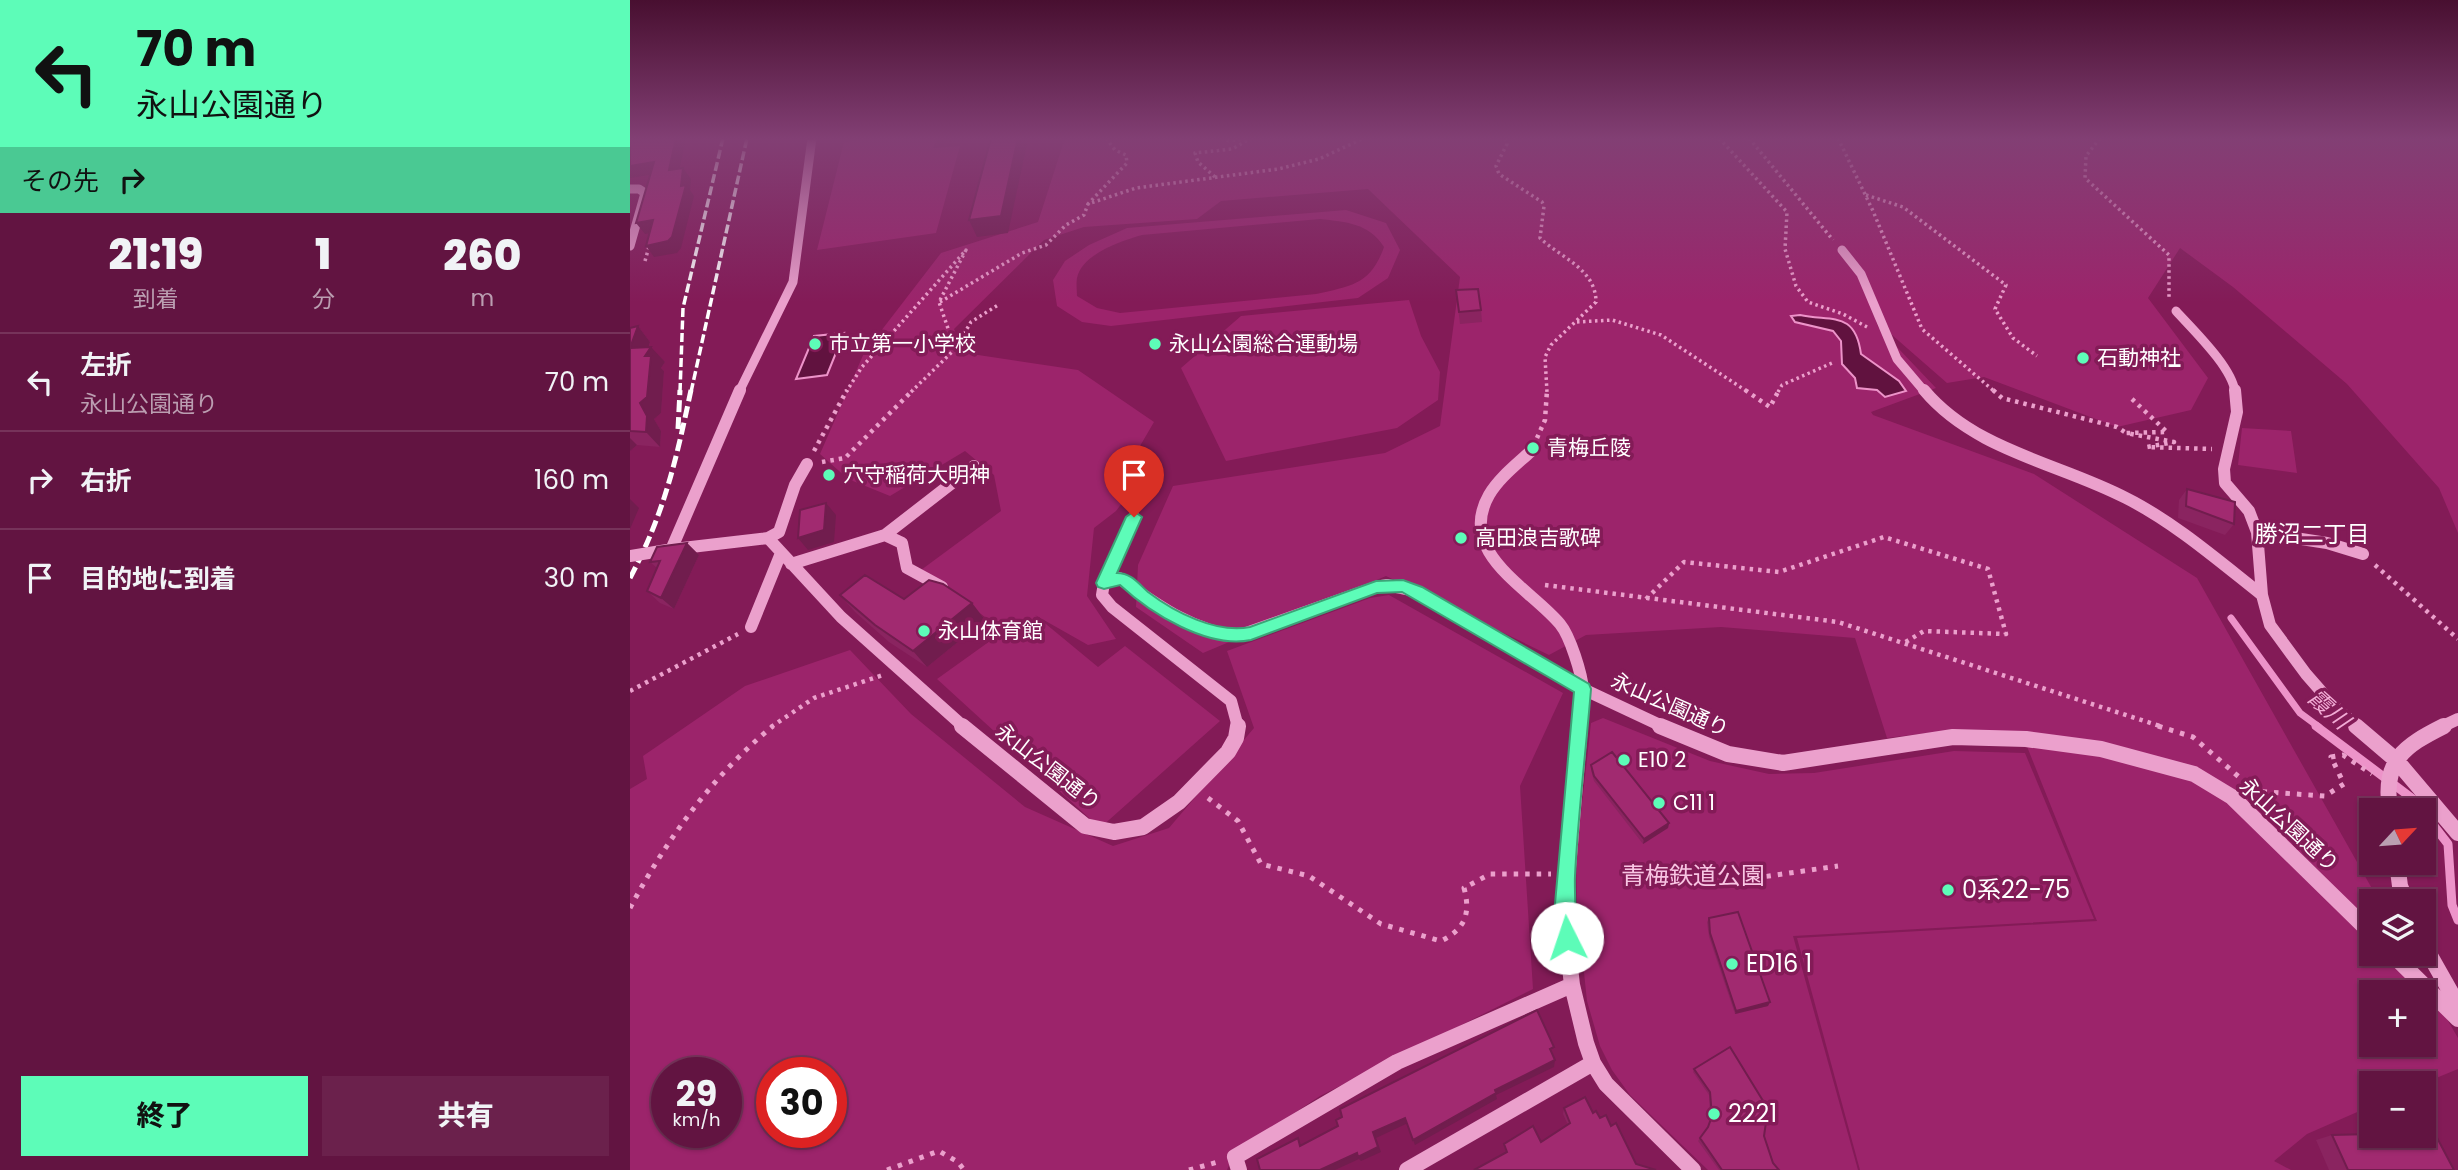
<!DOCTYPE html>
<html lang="ja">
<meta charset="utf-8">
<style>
:root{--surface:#621441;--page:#6b214c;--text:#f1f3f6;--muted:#bb9eb1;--line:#76335a;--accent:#5dfcb8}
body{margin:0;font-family:Poppins,"Noto Sans JP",sans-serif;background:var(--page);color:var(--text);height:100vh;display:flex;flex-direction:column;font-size:26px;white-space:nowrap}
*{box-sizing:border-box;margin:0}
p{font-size:23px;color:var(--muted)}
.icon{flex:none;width:38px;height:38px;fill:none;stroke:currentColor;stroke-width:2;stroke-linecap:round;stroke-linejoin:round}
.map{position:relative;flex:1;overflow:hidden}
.side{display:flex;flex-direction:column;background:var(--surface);width:630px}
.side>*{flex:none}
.guide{background:#5dfcb8;color:#111;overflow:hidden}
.needle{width:46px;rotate:64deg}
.controls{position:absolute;left:1729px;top:798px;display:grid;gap:14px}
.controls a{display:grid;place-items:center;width:77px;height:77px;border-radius:0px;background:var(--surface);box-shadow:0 2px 5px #0004,0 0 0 2px var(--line);font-size:35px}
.speed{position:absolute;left:21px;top:1057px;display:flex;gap:14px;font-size:35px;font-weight:700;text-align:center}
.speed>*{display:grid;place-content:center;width:91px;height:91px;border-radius:50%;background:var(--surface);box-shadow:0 2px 5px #0004,0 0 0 2px var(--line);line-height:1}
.speed small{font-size:18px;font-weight:400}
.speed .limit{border:10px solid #d22;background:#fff;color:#111}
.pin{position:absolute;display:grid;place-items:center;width:60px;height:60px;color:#fff;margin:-72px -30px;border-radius:50% 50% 50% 0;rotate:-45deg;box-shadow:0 0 7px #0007}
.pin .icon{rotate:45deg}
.me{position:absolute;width:77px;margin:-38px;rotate:356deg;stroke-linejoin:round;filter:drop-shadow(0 0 5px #0008)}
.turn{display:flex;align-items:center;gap:24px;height:147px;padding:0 21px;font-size:32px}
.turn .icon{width:91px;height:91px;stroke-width:2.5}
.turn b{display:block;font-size:49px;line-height:60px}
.then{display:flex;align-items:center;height:66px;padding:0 21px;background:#0003;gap:14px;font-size:26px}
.eta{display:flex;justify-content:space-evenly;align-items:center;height:119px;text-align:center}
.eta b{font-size:42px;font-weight:800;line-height:49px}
.primary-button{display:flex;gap:14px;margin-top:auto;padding:14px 21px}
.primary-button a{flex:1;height:80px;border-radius:0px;background:var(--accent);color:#111;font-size:28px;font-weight:800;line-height:80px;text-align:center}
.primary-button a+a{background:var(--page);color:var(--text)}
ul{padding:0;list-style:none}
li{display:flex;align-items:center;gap:21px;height:98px;padding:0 21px;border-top:2px solid var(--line)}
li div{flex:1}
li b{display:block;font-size:26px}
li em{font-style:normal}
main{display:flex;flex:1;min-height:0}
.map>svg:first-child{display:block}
.green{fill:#9c246b;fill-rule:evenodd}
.water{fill:#61123f;stroke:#ed93c9;stroke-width:2}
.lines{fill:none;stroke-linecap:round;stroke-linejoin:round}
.stream-far1{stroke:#ed93c9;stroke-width:7}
.stream{stroke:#ed93c9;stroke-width:9}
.path-far2{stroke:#eba0cc;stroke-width:3.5;stroke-dasharray:2.5 3.5;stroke-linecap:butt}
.path-far1{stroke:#eba0cc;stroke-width:4.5;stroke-dasharray:3.5 5;stroke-linecap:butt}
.path{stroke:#eba0cc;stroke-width:5;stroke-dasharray:4.5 7;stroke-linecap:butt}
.minor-far2{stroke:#eba0cc;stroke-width:9}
.minor-far1{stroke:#eba0cc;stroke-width:12}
.minor{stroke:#eba0cc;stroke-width:16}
.rail-far1{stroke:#fff;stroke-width:3.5;stroke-dasharray:9 3.5;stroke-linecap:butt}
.rail{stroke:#fff;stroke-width:5;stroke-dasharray:12 5;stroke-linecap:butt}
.minor-bridge{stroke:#eba0cc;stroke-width:12}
.wall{fill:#8a2460}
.shaded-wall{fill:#711d4e}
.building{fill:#a12a70;stroke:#711d4e;stroke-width:2}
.route{fill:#5dfcb8;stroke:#3ca478;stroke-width:2}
.poi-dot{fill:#5dfcb8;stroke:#831b57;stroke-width:2.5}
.labels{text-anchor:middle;stroke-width:7;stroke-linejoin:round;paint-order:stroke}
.poi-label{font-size:21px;fill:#fff;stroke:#831b57;text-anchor:start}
.street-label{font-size:21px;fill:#fff;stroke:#831b57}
.neighbourhood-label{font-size:23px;fill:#fff;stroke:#831b57}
.water-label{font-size:23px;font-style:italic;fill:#f2acd6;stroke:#831b57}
.near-park-label{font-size:24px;fill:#f8c5e3;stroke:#831b57}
.near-poi-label{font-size:24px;fill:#fff;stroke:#831b57;text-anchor:start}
</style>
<main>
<section class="side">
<div class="guide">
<div class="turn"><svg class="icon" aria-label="left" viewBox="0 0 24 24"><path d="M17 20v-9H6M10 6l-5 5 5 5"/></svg><div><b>70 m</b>永山公園通り</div></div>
<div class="then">その先<svg class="icon" aria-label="right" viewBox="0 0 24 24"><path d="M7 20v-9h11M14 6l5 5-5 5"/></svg></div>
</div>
<div class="eta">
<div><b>21:19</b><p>到着</p></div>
<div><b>1</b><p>分</p></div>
<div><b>260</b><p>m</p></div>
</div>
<ul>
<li><svg class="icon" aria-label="left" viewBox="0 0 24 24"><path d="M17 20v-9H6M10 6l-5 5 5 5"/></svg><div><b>左折</b><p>永山公園通り</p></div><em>70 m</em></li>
<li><svg class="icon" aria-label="right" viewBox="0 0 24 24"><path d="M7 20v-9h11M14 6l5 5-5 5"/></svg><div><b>右折</b></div><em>160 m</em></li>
<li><svg class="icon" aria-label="arrive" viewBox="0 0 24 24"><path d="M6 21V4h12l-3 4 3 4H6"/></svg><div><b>目的地に到着</b></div><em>30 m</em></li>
</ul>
<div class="primary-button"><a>終了</a><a>共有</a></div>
</section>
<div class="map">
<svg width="1828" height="1170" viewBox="0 0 1828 1170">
<rect width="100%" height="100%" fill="#831b57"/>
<path class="green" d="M253 138H307L303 148 330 146 306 233 187 250 214 142Z
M435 138H1828V533L1809 488 1717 384 1603 287 1550 248 1518 298 1578 378 1561 410 1487 427 1354 377 1317 383 1246 321 1248 327 1306 388 1241 412 1243 415 1404 474 1567 578 1749 901H1741V954H1779L1828 1038V1069L1794 1083H1741V1106L1677 1134 1644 1161 1661 1170H1230L1167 938 1467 921 1392 734 1322 730 1257 738 1225 638 1091 627 956 635 919 655 756 576 573 653 506 607 508 565 543 486 755 453 810 426 830 277 738 189 591 201 567 219 454 227 414 240 324 329 335 353 448 370 524 422 510 446 512 477 486 511 464 528 457 596 486 639 458 645 405 615 468 667 495 646 590 721 470 828 307 679 374 631 291 570 371 511 364 475 335 451 260 496 218 479 190 454 234 353 311 253 408 222ZM1741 992H1794V1045H1741Z
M716 210 756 223 770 250 758 278 728 298 481 326 452 322 427 306 423 280 435 261 459 245 497 228ZM690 219C716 222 739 223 754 247 741 284 722 286 686 294L490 313 467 308 447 296C447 291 446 284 447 278 452 254 491 241 512 235Z
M779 300 791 336 810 372 808 400 767 428 596 461 551 368 611 316Z
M1612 428 1661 431 1667 473 1608 465Z
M759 595 933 693 890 786 903 989 690 1096 604 1153 597 1170H0V789L17 779 13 756 115 686 220 650 281 714 395 807 483 846 539 828 624 728 597 651 740 598ZM37 1073H96V1132H37ZM142 1073H201V1132H142Z
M973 718 1080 761 1139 774 1184 773 1324 751 1395 753 1464 919 1163 936 1228 1170H1078L1000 1095 982 1070 970 1046 957 1001 947 906 946 858 961 723Z"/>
<path class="water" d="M1170 315C1201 322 1225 310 1231 354L1269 381 1276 391 1255 397 1247 390 1227 388 1225 378 1212 364 1211 341 1203 331 1165 322 1161 316Z
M214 333 197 375 166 379 184 336Z"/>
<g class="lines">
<path class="stream-far1" d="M1601 618 1670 713 1689 727"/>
<path class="stream" d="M1686 726 1783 799 1792 810
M1794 813 1818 844 1822 905 1828 920"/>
<path class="path-far2" d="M476 138 485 150 496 155 497 163 458 204 506 188 648 169 689 159 734 138
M591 138 599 141 619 138
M875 138 877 144 866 166 869 174 912 202 914 206 910 238C931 258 966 269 966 302L921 345 915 357 917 392
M1089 138 1157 212 1155 249 1166 286 1178 302 1213 314 1237 327
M1119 138 1203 240
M1208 138 1243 211 1292 329 1365 392
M1470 138 1456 156 1455 178 1539 255V298
M585 177 568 162 565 153 602 149 621 138
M1236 195 1273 207 1376 285 1365 309 1383 338 1407 356
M15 261 20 243
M310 302 392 253 416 245 436 225 454 215 458 204
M947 322 982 320 1031 335 1118 392
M216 392 232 367 336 250 309 302 325 349 341 322 368 305
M281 392 325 349
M1148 392 1152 385 1202 363"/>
<path class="path-far1" d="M1115 390 1140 407 1149 390
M1363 390 1372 398 1487 427 1496 433
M1502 399 1537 432 1496 433 1544 442 1517 447 1582 449
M907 438 915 420 917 390
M184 451 217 390
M192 462 215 458 283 390
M1745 565 1828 639
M915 585 1208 622 1533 727
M1016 599 1054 562 1149 572 1254 537 1358 569 1376 634 1294 631 1274 643
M0 691 108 634
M141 727 184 698 253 675"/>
<path class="path" d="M1528 726 1563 737 1609 777
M1621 791 1695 796 1714 784 1701 757 1713 755 1742 774
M578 798 608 821 631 864 679 876 751 924 811 941C835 929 841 914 834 888L860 874H921
M1125 878 1208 866
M0 908C37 839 82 776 143 726
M257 1170 309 1151 328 1162 334 1170
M559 1170 588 1162"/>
<path class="minor-far2" d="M0 189H9L15 193 0 246
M1212 250 1231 274 1267 359 1295 392
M1546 311C1563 330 1602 367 1605 392
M109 392 163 282 182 138"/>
<path class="minor-far1" d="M1294 390C1345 451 1429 463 1496 498 1544 522 1590 562 1632 595
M1605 390 1607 412 1594 469 1595 483 1619 511 1627 532 1632 595 1640 625 1676 674 1704 706 1728 727
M900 452C886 465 869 478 859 495 826 553 900 588 930 624 940 636 952 674 953 690 954 702 951 715 950 727
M1627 532 1697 543 1733 554
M255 535 272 543 277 568 312 587
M138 538 211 617 334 727
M44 549 138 538 149 532 165 485 177 464
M41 550 110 390
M161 564 255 535 344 466
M474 583 504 517
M121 627 151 553
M608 727 601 701 482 607 472 595 474 583 489 578C526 604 562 631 608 636L746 587 757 585 786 591 953 689 1034 727
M1811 727 1828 719"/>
<path class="minor" d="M332 726 455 826 484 832 513 827 549 802 598 752 606 738 608 726
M950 726 934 915 942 985 956 1043 963 1063 976 1084 1063 1170
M1030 726 1098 754 1153 763 1323 737 1396 739 1471 749 1564 774 1602 797 1741 933
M1726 726 1766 760 1828 833
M1760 810C1752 761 1774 746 1814 726
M1767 863 1770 886 1776 901
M1794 945 1824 998 1827 1018
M1762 954 1828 1019
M609 1170 605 1157 767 1062 942 985
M777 1170 963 1063"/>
<path class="rail-far1" d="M50 392 53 308 93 138
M61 392 117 138"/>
<path class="rail" d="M48 429 50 390
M0 578C34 514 46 461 61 390"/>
<path class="minor-bridge" d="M0 556 37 550"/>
</g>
<path class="wall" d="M826 290 851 310 852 322 830 324Z
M8 326 20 342 19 347 35 362 31 368 34 371 31 413 24 419 31 431 30 447 7 445 0 451V328Z
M1557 489 1604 524 1595 535 1548 518 1549 500Z
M57 543 69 555 44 609 30 603 17 591 27 568 20 562Z
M210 595 342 603 355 620 297 667 259 642 225 612Z
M961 765 1039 823 1038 828 1013 844 964 781 961 770Z
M1079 918 1140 1002 1138 1006 1105 1014 1079 937 1077 922Z
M1064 1069 1134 1136 1143 1163 1149 1170H1089L1068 1141 1077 1129 1080 1119 1079 1095 1063 1072Z
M934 1108 963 1113 981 1126 1006 1164 876 1152 874 1144 911 1142 938 1125 933 1114Z
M1702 1135 1824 1170H1699L1686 1140Z"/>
<path class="shaded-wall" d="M46 138H56L47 181 39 170Z
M306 138H336L335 140 308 143Z
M388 138H401L398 139 378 233 347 237 339 220Z
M24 162 32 173 0 178V166Z
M53 168 61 179 60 190 64 196 51 248 47 253 24 257 16 246 51 186Z
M23 220 31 231 15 234 6 223Z
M8 326 20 342 16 355 21 347 35 362 31 368 34 371 31 413 24 419 31 431 30 447 16 432 0 349Z
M0 438 7 445 0 451Z
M0 499 9 508 0 529Z
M196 503 206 515 204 542 178 550 168 538Z
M57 543 69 555 44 609 31 598Z
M342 603 355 620 297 667 283 651Z
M1039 823 1038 828 1013 844 1014 839Z
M1140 1002 1138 1006 1105 1014 1106 1011Z
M925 1060 924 1067 866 1095 867 1099 785 1145 783 1140 865 1090Z
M775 1118 778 1123 746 1138 751 1152 731 1161 729 1159 705 1170H690L743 1132Z"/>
<path class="building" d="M0 138H46L39 170 53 168 51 186 56 185 42 237 38 241 16 246 23 220 6 223 24 162 0 166Z
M361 138H388L371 216 339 220Z
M848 289 851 310 829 312 826 290Z
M8 326 0 348V328Z
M21 347 15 356H21L17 397 10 403 17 416 16 432 0 431V348Z
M1557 489 1605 502 1604 524 1556 506Z
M196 503 194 530 168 538 170 510Z
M57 543 31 598 17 591 30 561 20 562 27 547Z
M235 575 274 599 299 580 313 584 342 603 283 651 245 625 210 595Z
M982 752 1039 823 1014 839 964 776 961 765Z
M1108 912 1140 1002 1106 1011 1080 933 1079 918Z
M907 1010 924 1047 920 1049 925 1060 865 1090 866 1093 783 1140 775 1118 743 1132 748 1147 728 1157 727 1153 690 1170H630L627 1159 668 1138 670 1146 708 1126 706 1120 712 1117 710 1109Z
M1100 1047 1138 1109 1134 1136 1143 1163 1149 1170H1092L1070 1138 1078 1127 1082 1116 1080 1092 1064 1069Z
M955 1097 963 1113 966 1111 970 1118 976 1115 981 1126 986 1123 1006 1164 1026 1170H844L877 1152 874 1144 903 1126 911 1142 940 1123 934 1108Z
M1804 1132 1824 1170H1718L1702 1135 1741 1134V1136H1794V1133Z"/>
<linearGradient id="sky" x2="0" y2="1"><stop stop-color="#480f30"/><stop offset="0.46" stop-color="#823f74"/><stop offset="1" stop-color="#823f74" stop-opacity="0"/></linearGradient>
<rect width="1828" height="302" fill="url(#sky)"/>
<path class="route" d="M504 511 512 517 487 573C501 573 508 583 518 592 544 612 587 634 620 627L746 581 773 580 792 587 959 684 961 689C956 751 948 814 945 876 944 892 948 935 944 945L937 948 930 945 924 915 944 692 772 592 747 593 621 640C578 649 521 614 490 585L474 589 468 587 466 583 496 517Z"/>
<g class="poi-dot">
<circle cx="185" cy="344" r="7"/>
<circle cx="525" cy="344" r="7"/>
<circle cx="1453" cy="358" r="7"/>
<circle cx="903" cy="448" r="7"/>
<circle cx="199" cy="475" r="7"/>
<circle cx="831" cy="538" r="7"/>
<circle cx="294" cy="631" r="7"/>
<circle cx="994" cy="760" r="7"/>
<circle cx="1029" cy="803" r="7"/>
<circle cx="1318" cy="890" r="7"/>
<circle cx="1102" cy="964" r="7"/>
<circle cx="1084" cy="1114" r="7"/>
</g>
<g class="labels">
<g class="poi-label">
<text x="199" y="351">市立第一小学校</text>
<text x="539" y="351">永山公園総合運動場</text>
<text x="1467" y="365">石動神社</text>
<text x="917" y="455">青梅丘陵</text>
<text x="213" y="482">穴守稲荷大明神</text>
<text x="845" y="545">高田浪吉歌碑</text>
<text x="308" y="638">永山体育館</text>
<text x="1008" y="767">E10 2</text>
<text x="1043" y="810">C11 1</text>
</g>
<g class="street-label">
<text transform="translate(1040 705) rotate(24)" y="7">永山公園通り</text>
<text transform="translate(418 767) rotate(38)" y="7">永山公園通り</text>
<text transform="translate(1659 825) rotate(43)" y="7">永山公園通り</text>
</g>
<g class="neighbourhood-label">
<text x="1682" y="542">勝沼二丁目</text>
</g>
<g class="water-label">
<text transform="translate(1699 709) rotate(42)" y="8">霞川</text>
</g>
<g class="near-park-label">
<text x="1063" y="884">青梅鉄道公園</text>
</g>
<g class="near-poi-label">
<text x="1332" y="898">0系22-75</text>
<text x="1116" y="972">ED16 1</text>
<text x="1098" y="1122">2221</text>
</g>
</g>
</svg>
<div class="controls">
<a><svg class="needle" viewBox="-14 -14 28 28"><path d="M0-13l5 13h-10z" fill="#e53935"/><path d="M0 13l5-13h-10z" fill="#bb9eb1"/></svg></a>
<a><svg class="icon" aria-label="layers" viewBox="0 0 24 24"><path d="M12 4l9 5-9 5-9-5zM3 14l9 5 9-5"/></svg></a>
<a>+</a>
<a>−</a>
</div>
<div class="speed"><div>29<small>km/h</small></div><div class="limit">30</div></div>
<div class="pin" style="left:504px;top:517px;background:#d93025"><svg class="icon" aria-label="arrive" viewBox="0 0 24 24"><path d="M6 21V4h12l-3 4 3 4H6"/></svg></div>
<svg class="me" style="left:937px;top:938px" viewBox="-20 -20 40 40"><circle r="19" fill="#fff"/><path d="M0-13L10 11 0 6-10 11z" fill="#5dfcb8"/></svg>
</div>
</main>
